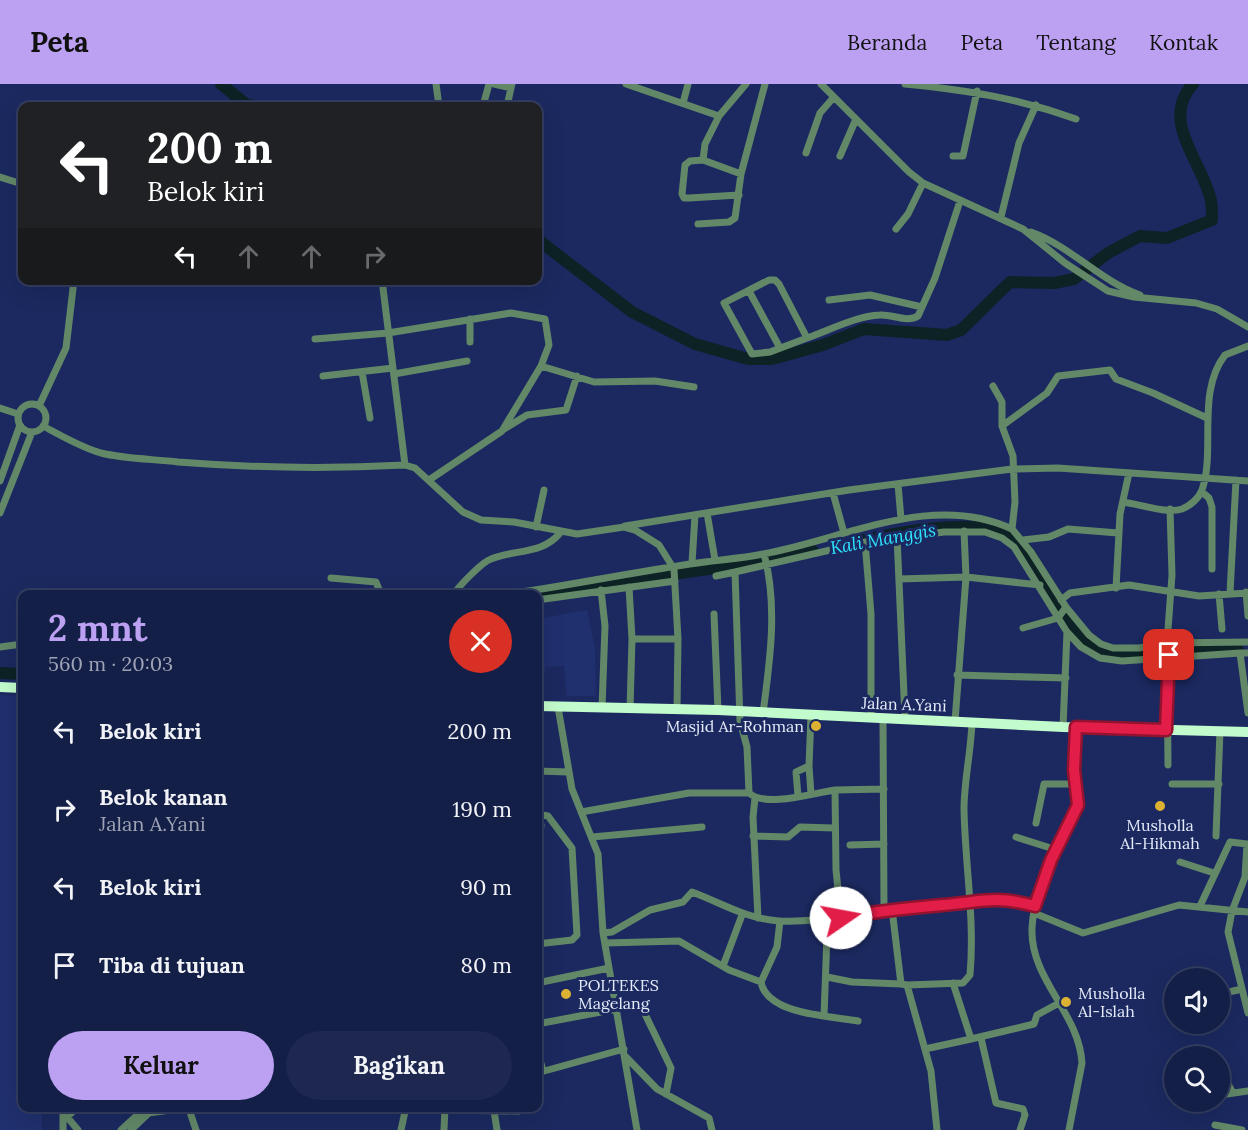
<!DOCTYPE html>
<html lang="id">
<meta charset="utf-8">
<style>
:root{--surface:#141f48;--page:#1d274f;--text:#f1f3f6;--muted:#9da2b4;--line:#333d60;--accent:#bca0f2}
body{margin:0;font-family:Lora,serif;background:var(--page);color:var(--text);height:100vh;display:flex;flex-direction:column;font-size:22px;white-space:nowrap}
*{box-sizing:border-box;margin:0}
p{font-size:20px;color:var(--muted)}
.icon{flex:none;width:33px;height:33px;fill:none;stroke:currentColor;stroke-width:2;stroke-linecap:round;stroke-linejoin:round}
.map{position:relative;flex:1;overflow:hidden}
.drawer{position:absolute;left:18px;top:506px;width:524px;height:522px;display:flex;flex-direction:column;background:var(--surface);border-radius:12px;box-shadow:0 6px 24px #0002,0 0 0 2px var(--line)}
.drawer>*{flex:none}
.hud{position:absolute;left:18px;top:18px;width:524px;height:183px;border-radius:12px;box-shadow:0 6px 24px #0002,0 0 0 2px var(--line);background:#202124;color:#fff;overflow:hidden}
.tools{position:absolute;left:1164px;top:884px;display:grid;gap:12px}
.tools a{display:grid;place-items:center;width:66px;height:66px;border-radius:50%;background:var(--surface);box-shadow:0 6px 24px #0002,0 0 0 2px var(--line);font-size:30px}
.pin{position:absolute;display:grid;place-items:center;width:51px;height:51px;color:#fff;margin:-26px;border-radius:12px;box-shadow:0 3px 9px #0006}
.me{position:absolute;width:66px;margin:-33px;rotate:78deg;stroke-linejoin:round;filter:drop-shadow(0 0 4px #0008)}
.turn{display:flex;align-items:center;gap:21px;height:126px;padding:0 30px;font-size:27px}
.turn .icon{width:78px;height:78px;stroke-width:2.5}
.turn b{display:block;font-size:42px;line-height:51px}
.lanes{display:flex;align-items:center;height:57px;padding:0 30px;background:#0003;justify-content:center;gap:30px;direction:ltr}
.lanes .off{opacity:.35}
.round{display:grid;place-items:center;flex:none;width:63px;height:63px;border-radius:32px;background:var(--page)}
.overview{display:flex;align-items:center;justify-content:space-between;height:102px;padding:0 30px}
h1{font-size:36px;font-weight:700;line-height:45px;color:var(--accent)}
.cta{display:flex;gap:12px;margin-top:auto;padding:12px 30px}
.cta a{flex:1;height:69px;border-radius:36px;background:var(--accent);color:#111;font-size:24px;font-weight:700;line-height:69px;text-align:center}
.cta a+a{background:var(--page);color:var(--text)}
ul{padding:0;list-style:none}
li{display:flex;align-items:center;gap:18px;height:78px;padding:0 30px}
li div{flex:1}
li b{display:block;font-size:22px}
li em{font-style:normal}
header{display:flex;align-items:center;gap:36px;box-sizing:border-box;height:84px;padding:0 30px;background:var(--accent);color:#111}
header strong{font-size:28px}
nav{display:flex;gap:33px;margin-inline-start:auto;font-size:21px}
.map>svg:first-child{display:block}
.built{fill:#20306e}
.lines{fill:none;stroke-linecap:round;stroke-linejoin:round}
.river{stroke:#0c2225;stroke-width:12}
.minor{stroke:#628868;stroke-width:7}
.highway{stroke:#c3fccc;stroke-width:10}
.route-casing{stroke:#92132f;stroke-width:15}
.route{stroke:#e11d48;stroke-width:10}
.poi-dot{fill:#dcb233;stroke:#1b2960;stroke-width:2}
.labels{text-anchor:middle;stroke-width:6;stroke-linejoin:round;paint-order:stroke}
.street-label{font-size:16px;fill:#e5ebf9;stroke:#1b2960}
.poi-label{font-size:16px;fill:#e5ebf9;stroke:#1b2960;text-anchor:start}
.water-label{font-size:18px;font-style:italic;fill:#2fe6ff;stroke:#1b2960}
</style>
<header>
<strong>Peta</strong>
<nav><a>Beranda</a><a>Peta</a><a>Tentang</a><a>Kontak</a></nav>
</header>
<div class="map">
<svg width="1248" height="1046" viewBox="0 0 1248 1046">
<rect width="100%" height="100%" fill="#1b2960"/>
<path class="built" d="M587 526 595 564 596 612H567L564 582 545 583V588L537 589V535Z
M0 611 22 612V1023H42V1046H0Z"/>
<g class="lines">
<path class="river" d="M221 0 247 21 254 22
M537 155 632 228 695 260 748 275H772L823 261 864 245 947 251 961 246 1010 198 1054 199 1074 195 1108 169 1140 152 1167 154 1212 136C1212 130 1212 123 1211 117 1203 78 1159 37 1193 0
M859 457C895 449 988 430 1018 456 1030 467 1040 488 1049 502 1064 528 1077 553 1102 571L1238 566
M532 510 758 478 813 467
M0 589 22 590"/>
<path class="minor" d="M436 0 439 22
M494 0 511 4 512 0
M626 0 719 32 746 0
M821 0 909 88 923 99 1023 145 1065 179 1108 207 1134 213 1196 219 1217 225 1248 243
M905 0C967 6 1017 14 1076 35
M683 19 688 0
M483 22 489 0
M507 22 511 4
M719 32 705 60 703 76 690 77 685 81 682 110 684 114H689L739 111
M806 69 820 29 834 13
M840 72 856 35
M953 72H963L977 7
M703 76 741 90
M0 93 22 100
M1001 133 1019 59 1036 21
M698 140 729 138 735 134 741 90 765 0
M896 145 908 130 923 99
M1031 148C1072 163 1100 197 1140 211
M382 196 405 381
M769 196H775L779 200 807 254 770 268 752 270 724 219Z
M749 207 780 264
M829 216 870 211 922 223
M470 235V258
M807 254C830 246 856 232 880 231 892 230 907 239 918 232L935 194 960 117
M315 255 388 249 511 229 545 235 549 261 541 282 502 347 429 396
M541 282 594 298 655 297 694 303
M362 288 370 334
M394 290 467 277
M323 292 393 284
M993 302 1002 318V342L1013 372 1015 418 1012 445 1031 468 1066 523 1058 534 1023 544
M18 334a14 14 0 1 1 28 0a14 14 0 1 1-28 0Z
M39 322 66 264 74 196
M0 324 18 330
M43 342C62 352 80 363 101 369 125 375 153 375 178 378 254 384 329 385 405 381L415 384 463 428 481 436 514 438 577 450 624 443 635 446 659 461 674 485 678 555 677 625
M1002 342 1047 309 1058 292 1110 286 1116 295 1153 309 1207 334
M504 345 527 331 566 326 577 292
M0 397 20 341
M898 400 901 435
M1202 408 1209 414 1212 423V485
M833 409 844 449
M1123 418C1139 420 1166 430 1182 425 1190 422 1199 414 1202 406 1216 366 1196 308 1225 271L1248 262
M0 429 32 348
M707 429 715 476
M625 442 849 406 1012 385 1058 384 1248 397
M536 443 544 406
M897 452 905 634
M1023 456 1049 453 1068 445 1118 449
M865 458 871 530V634
M692 479 695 431
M716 492 735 488
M331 494 376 498 381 510
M899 495 966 493 1040 501
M629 503 632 555 630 625
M1116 504 1120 430 1129 389
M601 506 605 542 602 624
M1246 508 1248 532
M1230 509 1236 396
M454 510C459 502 482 478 491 475 515 465 542 471 560 449
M510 510C570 501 630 489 690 480 714 476 739 475 763 470 843 456 932 407 1012 445
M1219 510 1222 545
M537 516 675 497
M1061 516 1070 509 1129 501 1199 512 1248 509
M1066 523 1089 551 1101 560 1113 564H1139L1167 559 1248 558
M714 530 718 626
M632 555H678
M0 563 22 560
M1248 569H1240L1248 629
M957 591 1066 594
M558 623 572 705 598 770 603 849 637 1046
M763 629C770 577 778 521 764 470
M811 631 809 682 811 710
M883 634 884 825
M955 637 966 493 964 447
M1063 643 1067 548
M1168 681 1167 559 1172 491 1170 425
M537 687 568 688
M1172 700H1219
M835 706C813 709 766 724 749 709L747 663 740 637 735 488 865 458 944 448H985L1002 454 1014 463 1067 548 1081 563 1100 574 1122 577 1240 569
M798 712 796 688 809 682
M755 714 753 733 758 834
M581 728 689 709H749
M537 730 548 732 572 764 577 851 572 856 537 860
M1036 739 1044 700H1075
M537 741H541L537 775
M753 752 788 753 800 743 834 744
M1216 752 1220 647
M592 753 702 743
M1016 753 1057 766
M850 761 884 760
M1180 778 1214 789
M537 802V835
M1200 822 1230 758 1247 760 1245 793 1232 827 1228 848 1248 929
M892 825 901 900 907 901 931 987 937 1046
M1034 829 1083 849 1179 821 1248 828
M841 834 836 786 835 706 884 705
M603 849 612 848 650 826 683 818 692 808C724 820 744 834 779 837 815 839 849 830 884 825 904 823 924 823 944 821 982 817 996 811 1035 822
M606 859 679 857 729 886 761 898C767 931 831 932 858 937
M723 882 742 831
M827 893 852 898 901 900
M761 898 777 863 780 837
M537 899 609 884
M953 899 971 955 1034 940 1037 931 1059 919
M907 901 963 899 970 891C975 836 965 780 964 725 964 698 971 667 972 638
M1220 910 1242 905
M644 928 671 984 666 1010
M824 932 827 851 831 835
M537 940 617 925
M981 954 996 1019 1023 1025 1025 1031 1020 1046
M537 965 543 987
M925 965 971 955
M626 973 657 1005 709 1034 712 1046
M1220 986 1233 1009
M537 989 624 965
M1220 1011 1248 1007
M445 1026 519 1027
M62 1027 78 1046
M494 1027 497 1046
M63 1029V1046
M148 1029 186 1024 190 1028 196 1046
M67 1033 78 1023
M1215 1041 1242 1046
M121 1046 146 1023
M131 1046 151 1027
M401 1046 406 1023
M444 1046 445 1023
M1069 1046 1082 979C1079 928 1030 896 1032 844 1033 822 1042 794 1052 774 1060 758 1072 742 1077 725 1080 714 1075 700 1074 689 1074 674 1076 658 1076 643"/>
<path class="highway" d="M0 603 22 604
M537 622 718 626 1063 643 1248 648"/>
</g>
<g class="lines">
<g class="route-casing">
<path id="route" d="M841 834C875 827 908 824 943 821 981 818 995 811 1035 822L1051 776 1078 721 1074 686 1076 643 1166 646 1169 571"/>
</g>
<use href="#route" class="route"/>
</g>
<g class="poi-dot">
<circle cx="816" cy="642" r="6"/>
<circle cx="1160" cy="722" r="6"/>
<circle cx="566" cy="910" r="6"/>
<circle cx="1066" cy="918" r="6"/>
</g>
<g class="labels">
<g class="street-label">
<text transform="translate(904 620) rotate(2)" y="6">Jalan A.Yani</text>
</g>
<g class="poi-label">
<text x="804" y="648" text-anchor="end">Masjid Ar-Rohman</text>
<text x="1160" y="747" text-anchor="middle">Musholla<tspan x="1160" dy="18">Al-Hikmah</tspan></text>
<text x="578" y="907">POLTEKES<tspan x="578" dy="18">Magelang</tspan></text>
<text x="1078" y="915">Musholla<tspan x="1078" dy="18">Al-Islah</tspan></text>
</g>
<g class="water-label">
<text transform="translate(883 455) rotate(-10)" y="6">Kali Manggis</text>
</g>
</g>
</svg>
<div class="tools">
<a><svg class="icon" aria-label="sound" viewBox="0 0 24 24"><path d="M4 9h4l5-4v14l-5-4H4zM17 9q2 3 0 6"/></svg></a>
<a><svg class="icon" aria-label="search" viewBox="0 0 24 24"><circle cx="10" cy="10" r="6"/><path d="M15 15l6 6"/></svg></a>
</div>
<div class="pin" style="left:1169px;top:571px;background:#d93025"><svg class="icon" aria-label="arrive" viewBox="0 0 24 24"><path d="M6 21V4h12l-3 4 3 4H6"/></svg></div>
<svg class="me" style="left:841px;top:834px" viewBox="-20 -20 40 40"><circle r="19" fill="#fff"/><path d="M0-13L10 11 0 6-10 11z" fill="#e11d48"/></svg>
<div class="hud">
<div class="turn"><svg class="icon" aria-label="left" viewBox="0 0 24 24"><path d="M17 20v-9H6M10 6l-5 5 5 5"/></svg><div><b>200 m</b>Belok kiri</div></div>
<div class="lanes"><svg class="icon" aria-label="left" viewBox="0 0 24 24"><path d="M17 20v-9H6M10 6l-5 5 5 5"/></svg><svg class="icon off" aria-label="ahead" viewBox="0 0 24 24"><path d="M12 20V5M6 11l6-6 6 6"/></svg><svg class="icon off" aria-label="ahead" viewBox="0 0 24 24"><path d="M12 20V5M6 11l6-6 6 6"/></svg><svg class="icon off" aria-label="right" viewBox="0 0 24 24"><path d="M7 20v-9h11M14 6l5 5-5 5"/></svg></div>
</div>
<section class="drawer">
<div class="overview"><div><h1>2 mnt</h1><p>560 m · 20:03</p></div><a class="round" style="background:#d93025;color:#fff"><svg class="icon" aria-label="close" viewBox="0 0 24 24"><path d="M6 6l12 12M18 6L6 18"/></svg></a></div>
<ul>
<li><svg class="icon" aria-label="left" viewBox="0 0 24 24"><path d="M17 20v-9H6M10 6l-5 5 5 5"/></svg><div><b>Belok kiri</b></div><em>200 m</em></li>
<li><svg class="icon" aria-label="right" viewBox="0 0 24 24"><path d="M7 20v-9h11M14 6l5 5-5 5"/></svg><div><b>Belok kanan</b><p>Jalan A.Yani</p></div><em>190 m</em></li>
<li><svg class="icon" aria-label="left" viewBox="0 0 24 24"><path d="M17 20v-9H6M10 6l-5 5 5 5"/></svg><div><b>Belok kiri</b></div><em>90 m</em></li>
<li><svg class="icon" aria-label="arrive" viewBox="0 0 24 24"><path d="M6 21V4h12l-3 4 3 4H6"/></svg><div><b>Tiba di tujuan</b></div><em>80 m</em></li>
</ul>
<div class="cta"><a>Keluar</a><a>Bagikan</a></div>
</section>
</div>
